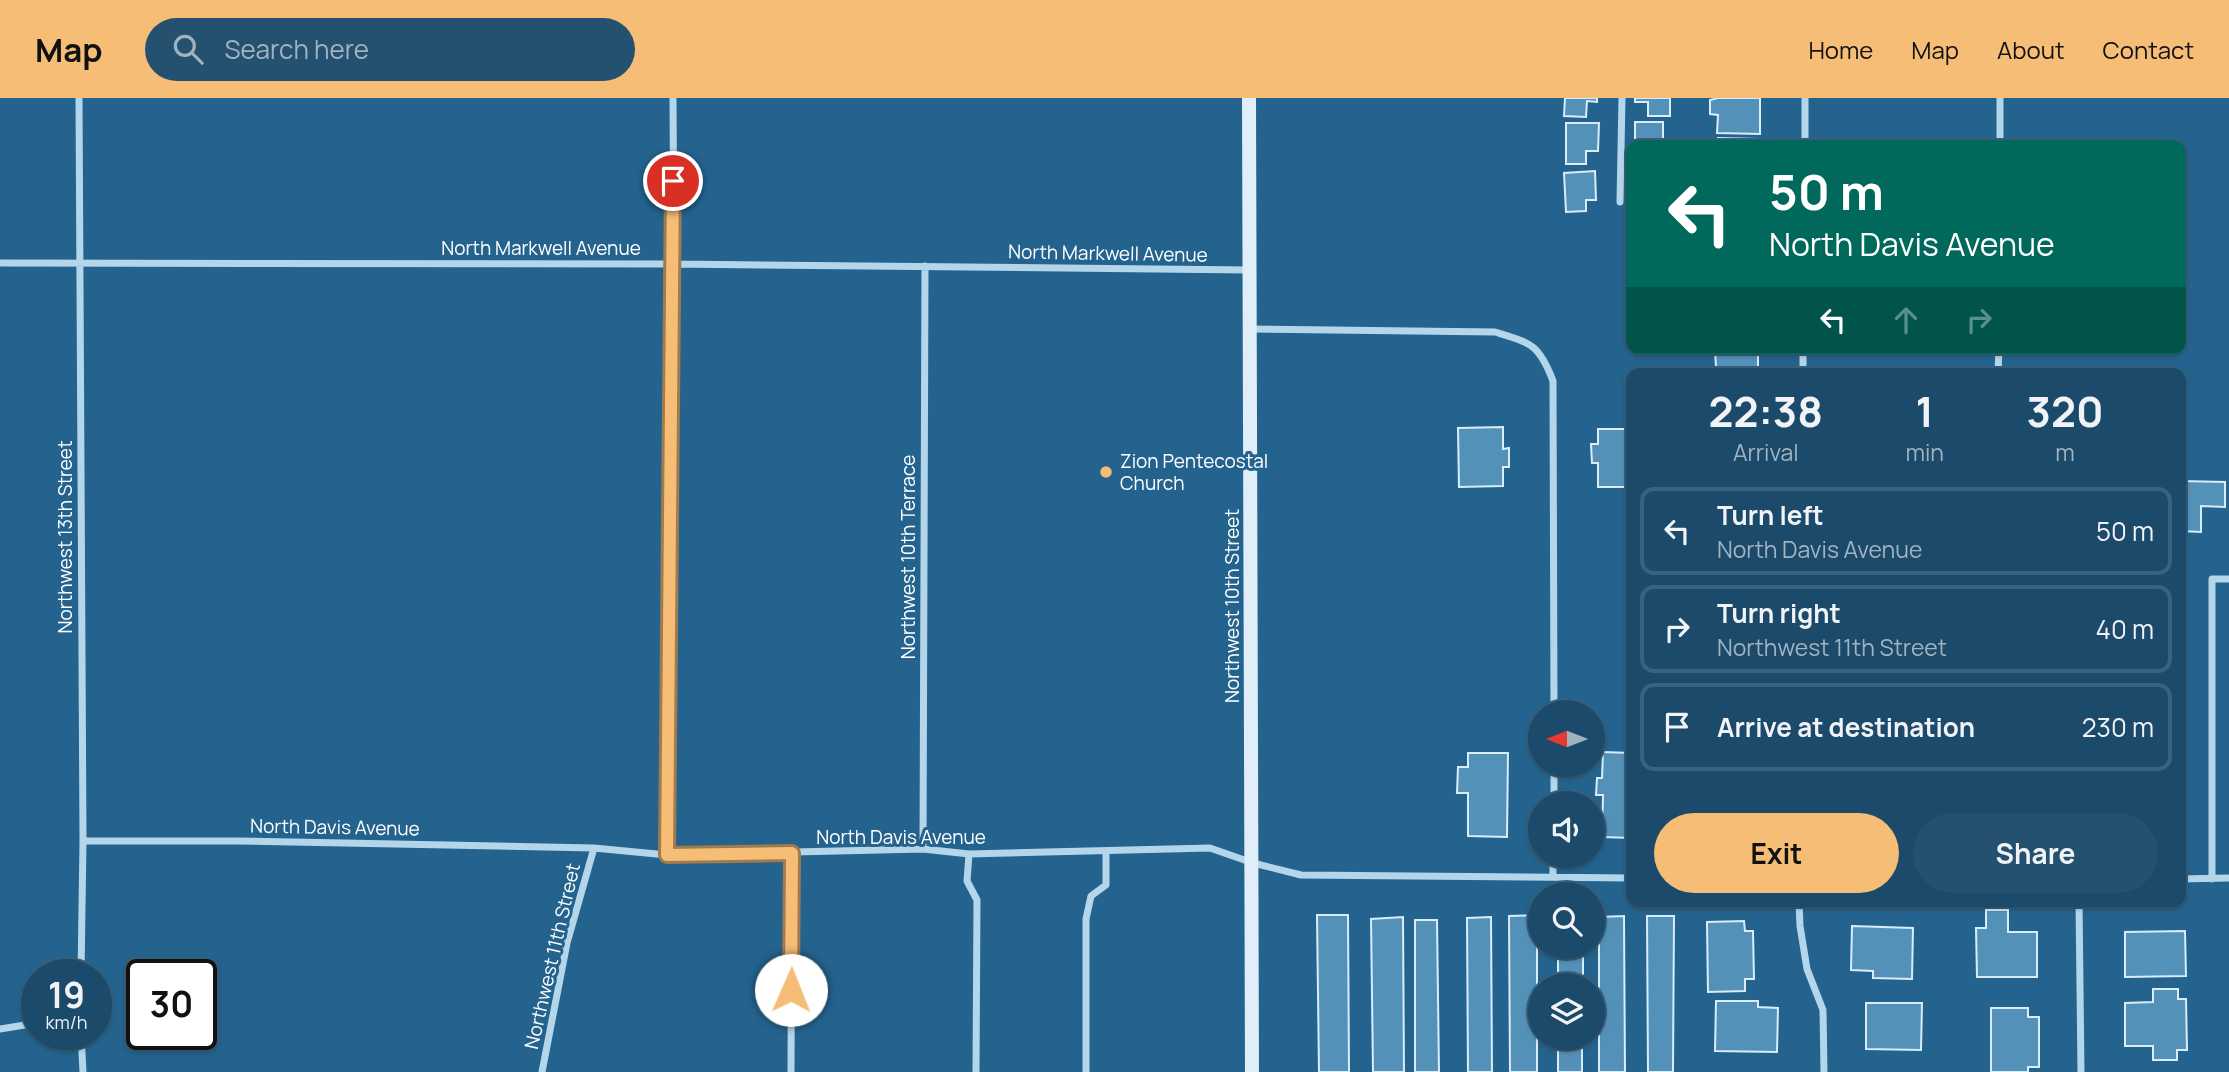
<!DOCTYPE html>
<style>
:root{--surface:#1b4a6a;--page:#245170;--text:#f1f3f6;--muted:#a0b3c1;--line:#39627e;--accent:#f6bd77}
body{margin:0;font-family:Manrope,sans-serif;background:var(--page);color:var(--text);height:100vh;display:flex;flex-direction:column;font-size:26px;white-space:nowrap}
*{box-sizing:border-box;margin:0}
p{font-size:23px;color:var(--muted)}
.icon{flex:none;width:38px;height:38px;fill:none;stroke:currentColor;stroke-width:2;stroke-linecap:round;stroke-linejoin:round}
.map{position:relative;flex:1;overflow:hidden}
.panel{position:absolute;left:1626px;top:270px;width:560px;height:539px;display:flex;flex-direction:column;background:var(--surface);border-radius:14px;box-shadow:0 2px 5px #0004,0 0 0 2px var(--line)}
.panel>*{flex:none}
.banner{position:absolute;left:1626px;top:42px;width:560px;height:214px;border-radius:14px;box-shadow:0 2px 5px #0004,0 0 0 2px var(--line);background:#00695c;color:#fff;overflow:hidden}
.needle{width:46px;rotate:270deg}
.buttons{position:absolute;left:1528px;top:602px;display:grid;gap:14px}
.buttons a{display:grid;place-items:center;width:77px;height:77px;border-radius:50%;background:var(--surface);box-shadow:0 2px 5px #0004,0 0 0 2px var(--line);font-size:35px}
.speed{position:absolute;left:21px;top:861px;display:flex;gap:14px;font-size:35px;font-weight:700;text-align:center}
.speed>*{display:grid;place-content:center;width:91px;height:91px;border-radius:50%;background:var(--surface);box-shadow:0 2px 5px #0004,0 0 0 2px var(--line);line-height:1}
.speed small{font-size:18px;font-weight:400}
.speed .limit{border:4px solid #111;border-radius:10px;background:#fff;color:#111}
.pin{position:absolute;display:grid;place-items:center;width:60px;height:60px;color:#fff;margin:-30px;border:4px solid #fff;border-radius:50%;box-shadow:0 2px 7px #0007}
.me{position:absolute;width:77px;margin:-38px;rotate:1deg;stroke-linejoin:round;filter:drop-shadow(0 0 5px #0008)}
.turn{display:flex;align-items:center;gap:24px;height:147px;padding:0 28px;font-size:32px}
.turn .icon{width:91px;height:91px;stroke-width:2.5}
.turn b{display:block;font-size:49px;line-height:60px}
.lanes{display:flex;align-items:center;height:66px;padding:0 28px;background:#0003;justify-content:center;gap:35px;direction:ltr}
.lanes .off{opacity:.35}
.eta{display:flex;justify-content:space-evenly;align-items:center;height:119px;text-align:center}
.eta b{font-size:42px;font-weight:700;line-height:49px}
.cta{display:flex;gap:14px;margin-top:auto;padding:14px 28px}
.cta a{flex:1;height:80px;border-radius:42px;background:var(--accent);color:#111;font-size:28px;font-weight:700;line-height:80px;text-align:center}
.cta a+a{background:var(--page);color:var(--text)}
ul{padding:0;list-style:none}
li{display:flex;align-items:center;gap:21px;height:88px;margin:0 14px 10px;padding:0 14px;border:4px solid var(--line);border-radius:14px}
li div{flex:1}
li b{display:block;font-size:26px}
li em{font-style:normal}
header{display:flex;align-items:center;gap:42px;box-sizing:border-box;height:98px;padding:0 35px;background:var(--accent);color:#111}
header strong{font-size:33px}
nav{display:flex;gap:38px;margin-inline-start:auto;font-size:24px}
.search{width:490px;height:63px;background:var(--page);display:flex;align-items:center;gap:18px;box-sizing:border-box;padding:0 24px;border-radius:38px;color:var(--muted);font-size:26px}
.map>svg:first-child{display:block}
.building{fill:#5491b8;stroke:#d8ecf9;stroke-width:2}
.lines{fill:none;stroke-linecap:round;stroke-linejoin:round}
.minor{stroke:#b4d6eb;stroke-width:7}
.secondary{stroke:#dfeef9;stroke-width:14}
.route-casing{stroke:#a07b4d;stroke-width:18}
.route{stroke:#f6bd77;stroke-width:12}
.poi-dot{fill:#f6bd77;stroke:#24638e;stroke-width:2.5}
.labels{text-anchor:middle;stroke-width:6;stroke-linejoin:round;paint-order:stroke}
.street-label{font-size:19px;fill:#fff;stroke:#24638e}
.poi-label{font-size:19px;fill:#fff;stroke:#24638e;text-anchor:start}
</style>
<header>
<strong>Map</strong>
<div class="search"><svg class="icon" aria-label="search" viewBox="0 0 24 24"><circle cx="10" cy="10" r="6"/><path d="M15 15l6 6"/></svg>Search here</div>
<nav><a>Home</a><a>Map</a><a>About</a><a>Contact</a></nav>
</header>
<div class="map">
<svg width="2229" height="974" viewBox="0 0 2229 974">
<rect width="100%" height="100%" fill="#24638e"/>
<path class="building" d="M1565 0H1597V4L1587 3 1586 19 1564 18Z
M1635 0H1670V18H1648V4H1635Z
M1718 0H1760V36L1717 35 1718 17 1710 16V2Z
M1635 24H1663V45H1668V47H1635Z
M1566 25H1599L1598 53H1586V66H1566Z
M1718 40 1760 41V47H1718Z
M1595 73 1596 102H1586V113L1566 114 1564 75Z
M1758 252V275H1707V269H1716L1715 253Z
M1503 329V351L1509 350V369H1503V388L1459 389 1458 330Z
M1598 331H1631V389H1598V365H1592L1591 346H1598Z
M2180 383 2225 384V409L2201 408V434L2180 433Z
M1603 654 1631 655V740L1602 739 1603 697H1596L1597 680H1602Z
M1468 655H1508L1507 739 1468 738V695H1457L1458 669H1468Z
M1986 812H2008V834H2037V879H1977L1976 830H1986Z
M1317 817H1348L1349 974H1319Z
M1537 817V974H1510L1509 818Z
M1624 818 1625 974H1599V819Z
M1647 818H1674L1673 974H1648Z
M1403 819 1404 974H1373L1371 821Z
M1491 819 1492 974H1468L1467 820Z
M1415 822H1437L1439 974H1415Z
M1744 823 1745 833H1753L1754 881H1745V893L1708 894 1707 824Z
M1852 828 1913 830 1912 881 1873 880V873L1851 872Z
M2185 833 2186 878 2125 879V834Z
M1558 849H1583V887H1558Z
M2153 891H2178V901H2186L2187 952H2177V962H2153V948H2125V905L2153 904Z
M1716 903H1758V909L1778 910 1777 954 1715 953Z
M1866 905H1922L1921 952 1866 951Z
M1991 910H2028V919H2039V969H2028V974H1991Z
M1558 940H1582V974H1558Z"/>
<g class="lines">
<path class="minor" d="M79 0 83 743 81 877
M1805 47V0
M2000 47V0
M1620 104 1622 0
M0 165 674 166 1249 172
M1250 231 1495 234C1531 245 1539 246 1553 283L1554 614
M1803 275V250
M1998 275 1999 250
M1554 705V667
M83 743H239L594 750 667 757 923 751 969 756 1210 750 1253 765 1301 777 1631 780
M923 751 925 168
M969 756 967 783 977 802 976 974
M667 757 674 166 673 0
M1553 779V758
M2180 781 2229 780
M2212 781V481H2229
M1799 803 1800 828 1807 871 1823 912 1824 974
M2079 803 2081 974
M0 931 37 925
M81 936 83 974
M542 974 567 845 594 750
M791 974 792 755
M1086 974V821L1091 798 1106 787V753"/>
<path class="secondary" d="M1249 0 1252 974"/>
</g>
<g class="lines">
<g class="route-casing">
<path id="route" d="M673 83 667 757 792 755 791 892"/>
</g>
<use href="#route" class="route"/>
</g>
<circle class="poi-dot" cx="1106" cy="374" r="7"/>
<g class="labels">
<g class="street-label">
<text x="541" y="157">North Markwell Avenue</text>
<text transform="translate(1108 155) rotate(1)" y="7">North Markwell Avenue</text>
<text transform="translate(65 439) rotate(-90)" y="7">Northwest 13th Street</text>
<text transform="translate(908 459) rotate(-90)" y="7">Northwest 10th Terrace</text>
<text transform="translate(1232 508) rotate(-90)" y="7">Northwest 10th Street</text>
<text transform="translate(335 729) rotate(1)" y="7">North Davis Avenue</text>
<text x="901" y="746">North Davis Avenue</text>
<text transform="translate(552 858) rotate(-77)" y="7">Northwest 11th Street</text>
</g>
<g class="poi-label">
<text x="1120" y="370">Zion Pentecostal<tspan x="1120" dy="22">Church</tspan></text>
</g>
</g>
</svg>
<div class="buttons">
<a><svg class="needle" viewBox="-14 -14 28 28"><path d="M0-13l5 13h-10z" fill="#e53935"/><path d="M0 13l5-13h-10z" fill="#a0b3c1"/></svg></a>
<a><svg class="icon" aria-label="sound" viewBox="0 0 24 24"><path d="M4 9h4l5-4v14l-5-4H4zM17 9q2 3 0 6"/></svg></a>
<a><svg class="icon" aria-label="search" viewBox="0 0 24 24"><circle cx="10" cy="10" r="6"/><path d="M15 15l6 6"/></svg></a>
<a><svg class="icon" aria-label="layers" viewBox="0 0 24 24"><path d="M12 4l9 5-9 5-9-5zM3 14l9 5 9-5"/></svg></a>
</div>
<div class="speed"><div>19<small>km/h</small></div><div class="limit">30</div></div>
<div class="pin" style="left:673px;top:83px;background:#d93025"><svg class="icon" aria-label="arrive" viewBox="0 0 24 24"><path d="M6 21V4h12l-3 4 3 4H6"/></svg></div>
<svg class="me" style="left:791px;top:892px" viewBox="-20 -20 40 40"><circle r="19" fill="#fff"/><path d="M0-13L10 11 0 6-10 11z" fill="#f6bd77"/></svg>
<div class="banner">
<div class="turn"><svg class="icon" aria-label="left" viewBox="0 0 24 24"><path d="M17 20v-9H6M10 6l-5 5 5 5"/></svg><div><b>50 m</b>North Davis Avenue</div></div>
<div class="lanes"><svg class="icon" aria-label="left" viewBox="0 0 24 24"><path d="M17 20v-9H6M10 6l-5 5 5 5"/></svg><svg class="icon off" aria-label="ahead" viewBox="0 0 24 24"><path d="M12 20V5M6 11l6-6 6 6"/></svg><svg class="icon off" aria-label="right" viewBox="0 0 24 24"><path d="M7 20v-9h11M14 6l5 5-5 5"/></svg></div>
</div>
<section class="panel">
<div class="eta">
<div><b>22:38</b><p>Arrival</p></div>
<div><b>1</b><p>min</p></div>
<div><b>320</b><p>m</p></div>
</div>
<ul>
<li><svg class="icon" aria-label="left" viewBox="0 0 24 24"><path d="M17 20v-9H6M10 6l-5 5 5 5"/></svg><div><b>Turn left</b><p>North Davis Avenue</p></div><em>50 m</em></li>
<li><svg class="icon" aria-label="right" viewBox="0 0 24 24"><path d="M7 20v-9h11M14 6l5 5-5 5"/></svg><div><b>Turn right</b><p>Northwest 11th Street</p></div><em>40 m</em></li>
<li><svg class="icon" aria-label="arrive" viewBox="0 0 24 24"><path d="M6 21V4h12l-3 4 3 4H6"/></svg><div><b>Arrive at destination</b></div><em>230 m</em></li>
</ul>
<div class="cta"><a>Exit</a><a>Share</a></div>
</section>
</div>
